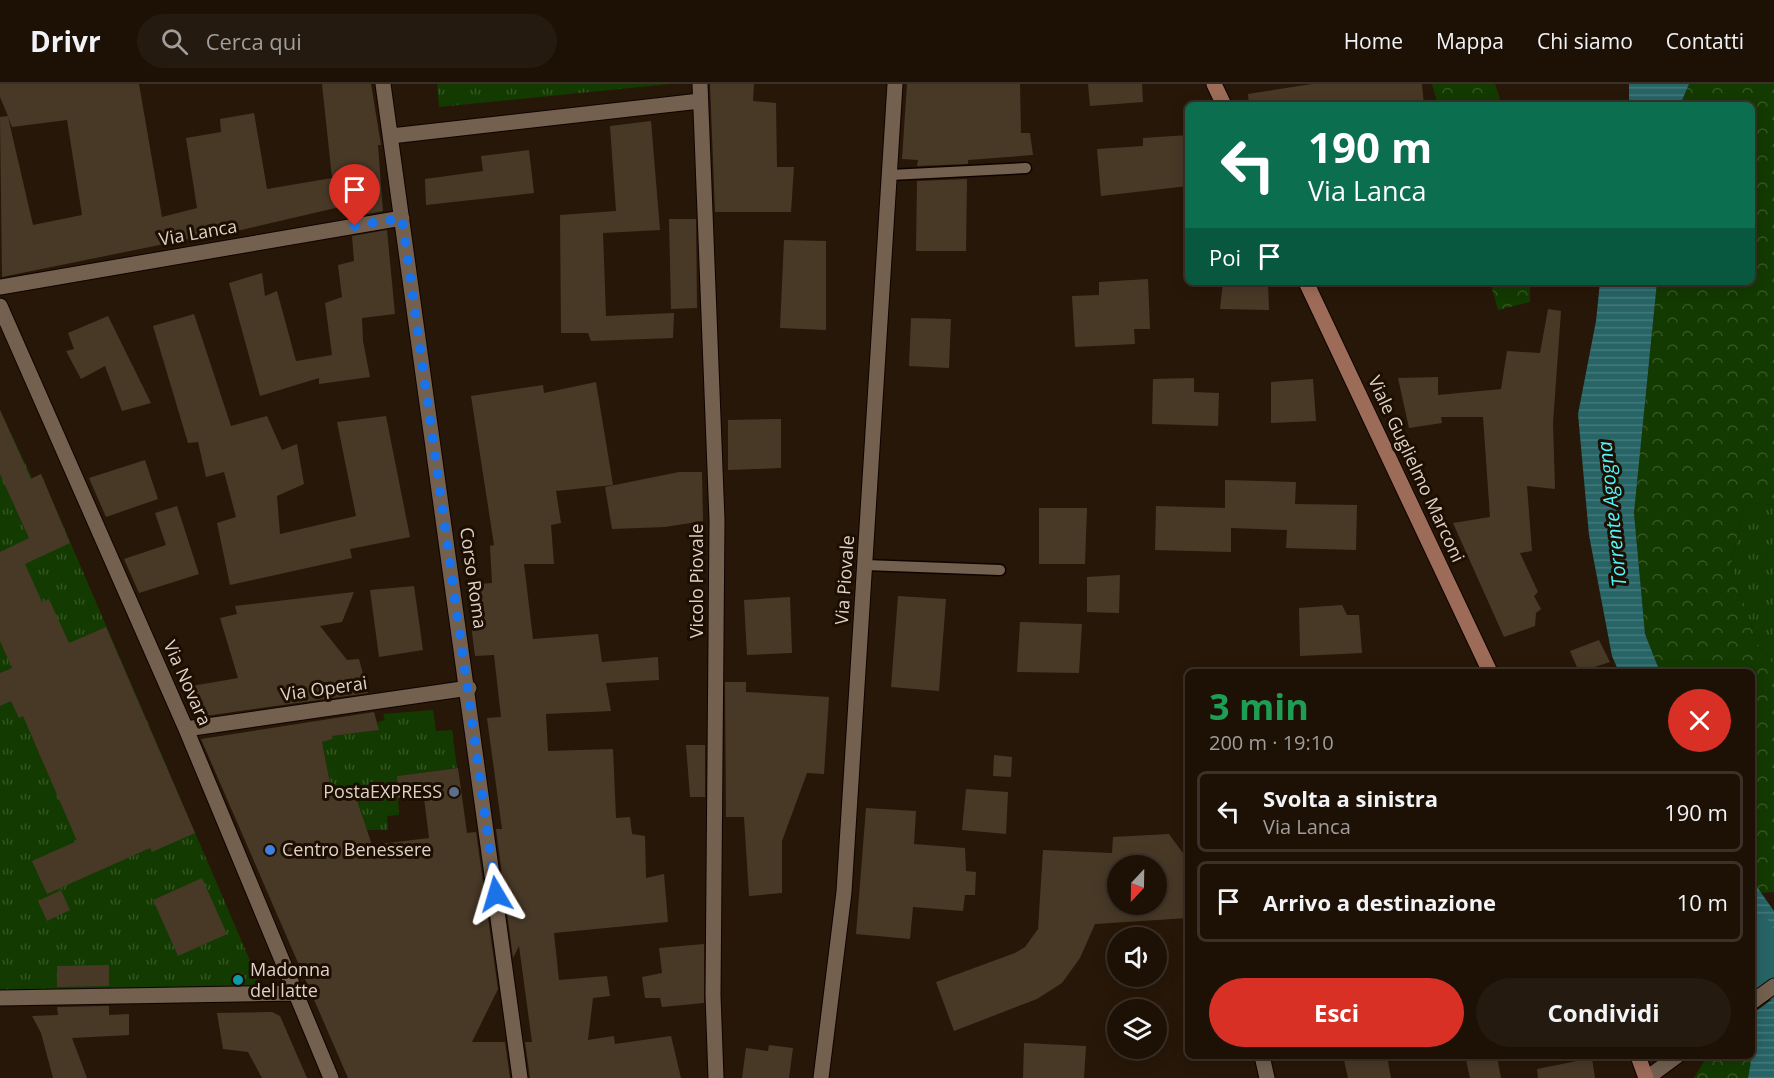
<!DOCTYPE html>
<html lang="it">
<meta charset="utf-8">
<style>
:root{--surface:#1d1106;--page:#251a10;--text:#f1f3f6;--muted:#a09d9b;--line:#3b3128;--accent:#d93025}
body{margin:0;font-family:"Open Sans",sans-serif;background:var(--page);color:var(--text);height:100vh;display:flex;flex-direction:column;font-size:22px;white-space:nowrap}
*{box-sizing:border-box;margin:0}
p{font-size:20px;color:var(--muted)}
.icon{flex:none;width:33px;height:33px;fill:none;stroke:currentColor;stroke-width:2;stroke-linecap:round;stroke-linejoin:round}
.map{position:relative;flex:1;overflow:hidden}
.details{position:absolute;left:1185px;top:585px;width:570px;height:390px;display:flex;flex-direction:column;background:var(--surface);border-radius:9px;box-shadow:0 3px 15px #0003,0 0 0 2px var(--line)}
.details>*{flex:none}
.banner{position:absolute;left:1185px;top:18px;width:570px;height:183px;border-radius:9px;box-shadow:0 3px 15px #0003,0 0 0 2px var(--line);background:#0b6e4f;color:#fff;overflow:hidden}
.needle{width:39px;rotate:202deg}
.controls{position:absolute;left:1107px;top:771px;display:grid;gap:12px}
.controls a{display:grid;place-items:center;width:60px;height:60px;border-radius:50%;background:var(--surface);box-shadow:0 3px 15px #0003,0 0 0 2px var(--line);font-size:30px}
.pin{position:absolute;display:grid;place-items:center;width:51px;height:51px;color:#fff;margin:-62px -26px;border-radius:50% 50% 50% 0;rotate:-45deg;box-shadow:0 0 6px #0007}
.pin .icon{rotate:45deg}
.me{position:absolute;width:66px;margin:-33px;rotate:353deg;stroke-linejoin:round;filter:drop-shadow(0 0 4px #0008)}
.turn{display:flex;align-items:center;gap:21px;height:126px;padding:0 24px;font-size:27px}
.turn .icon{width:78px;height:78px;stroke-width:2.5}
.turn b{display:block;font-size:42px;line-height:51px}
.then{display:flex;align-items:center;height:57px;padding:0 24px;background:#0003;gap:12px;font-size:22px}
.round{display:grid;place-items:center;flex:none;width:63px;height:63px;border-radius:32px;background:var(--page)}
.headline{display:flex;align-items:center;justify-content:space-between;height:102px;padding:0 24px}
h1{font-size:36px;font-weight:700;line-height:45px;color:#1e9e55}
.button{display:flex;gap:12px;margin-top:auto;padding:12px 24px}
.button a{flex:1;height:69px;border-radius:36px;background:var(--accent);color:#fff;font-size:24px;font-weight:700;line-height:69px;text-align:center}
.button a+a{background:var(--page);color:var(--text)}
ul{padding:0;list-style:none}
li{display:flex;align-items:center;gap:18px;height:81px;margin:0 12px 9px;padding:0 12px;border:3px solid var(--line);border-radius:9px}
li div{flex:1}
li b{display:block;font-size:22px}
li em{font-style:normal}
header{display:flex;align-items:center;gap:36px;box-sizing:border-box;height:84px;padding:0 30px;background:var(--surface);border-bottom:2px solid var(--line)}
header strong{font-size:28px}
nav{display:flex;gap:33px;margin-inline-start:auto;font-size:21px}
.search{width:420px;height:54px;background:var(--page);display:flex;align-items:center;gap:15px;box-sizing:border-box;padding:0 21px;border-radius:33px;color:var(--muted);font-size:22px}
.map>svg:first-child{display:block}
.grass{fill:url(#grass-tufts)}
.forest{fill:url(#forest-crowns)}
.water{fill:url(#water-rules)}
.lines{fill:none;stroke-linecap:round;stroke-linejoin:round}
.river{stroke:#276466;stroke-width:44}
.building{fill:#483927;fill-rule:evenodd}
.service-casing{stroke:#0f0300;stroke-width:13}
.minor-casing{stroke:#0f0300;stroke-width:17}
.secondary-casing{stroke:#0f0300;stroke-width:17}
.service{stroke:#73604f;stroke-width:10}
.minor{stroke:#73604f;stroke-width:15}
.secondary{stroke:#9d6c58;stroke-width:15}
.route{stroke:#1a73e8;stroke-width:10;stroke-dasharray:0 18}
.service-dot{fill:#5c6f8a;stroke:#1d0e02;stroke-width:2}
.shop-dot{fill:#3f7fe0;stroke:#1d0e02;stroke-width:2}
.culture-dot{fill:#0f9aa8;stroke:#1d0e02;stroke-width:2}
.labels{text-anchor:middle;stroke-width:6;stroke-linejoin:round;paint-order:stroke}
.street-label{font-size:18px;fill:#ded2c9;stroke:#1d0e02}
.poi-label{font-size:18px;fill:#ded2c9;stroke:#1d0e02;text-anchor:start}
.water-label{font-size:20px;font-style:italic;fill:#50f6fc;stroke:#1d0e02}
</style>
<header>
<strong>Drivr</strong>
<div class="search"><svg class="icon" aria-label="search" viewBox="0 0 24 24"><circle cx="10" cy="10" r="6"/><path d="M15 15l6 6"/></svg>Cerca qui</div>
<nav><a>Home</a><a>Mappa</a><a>Chi siamo</a><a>Contatti</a></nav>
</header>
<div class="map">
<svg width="1774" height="994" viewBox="0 0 1774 994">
<defs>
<pattern id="grass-tufts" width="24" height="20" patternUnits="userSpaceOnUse" patternTransform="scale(1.5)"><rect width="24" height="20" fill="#133a00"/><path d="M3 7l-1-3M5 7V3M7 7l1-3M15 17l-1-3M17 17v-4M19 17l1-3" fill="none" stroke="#355624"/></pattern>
<pattern id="forest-crowns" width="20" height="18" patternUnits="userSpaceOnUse" patternTransform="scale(1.5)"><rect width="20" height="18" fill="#133a00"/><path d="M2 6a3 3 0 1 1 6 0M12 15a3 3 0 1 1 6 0" fill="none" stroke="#355624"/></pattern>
<pattern id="water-rules" width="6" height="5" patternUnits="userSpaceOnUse" patternTransform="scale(1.5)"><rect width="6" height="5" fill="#276466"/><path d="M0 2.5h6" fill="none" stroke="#46797b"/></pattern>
</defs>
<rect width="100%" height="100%" fill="#271708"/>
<path class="grass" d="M437 0H670L439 23Z
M0 326 32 394 41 390 264 909 0 914Z
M1745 418 1774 421V581L1759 563 1731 482Z
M433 626 436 647 452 646 457 684 397 692 399 731 387 732 388 746H367L333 714 322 658 333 655 331 649 349 650 378 646V638L385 636 383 630Z"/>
<path class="forest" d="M1432 0H1495L1502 21H1438Z
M1689 0H1774V421L1745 418 1731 482 1759 563 1774 581V808L1761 809 1752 796V588H1660L1645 550 1634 429 1657 198H1752V21H1680Z
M1490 198H1530V218L1498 226Z
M1752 932 1757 942 1748 994H1694L1707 972H1752Z"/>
<path class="water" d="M1629 0H1689L1680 21H1629Z
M1600 198H1657L1634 429 1645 550 1660 588H1619L1612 572 1589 451 1578 330 1596 237Z
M1752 796 1774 827V882L1766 886 1767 897 1752 907Z
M1774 914V994H1748L1757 942 1752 930Z"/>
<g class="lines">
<path class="river" d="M1752 851 1774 894"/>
</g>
<path class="building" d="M0 0H139L162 133 197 124 186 54 221 48 220 35 254 29 267 105 332 94 322 0H371L381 61H378L383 127 351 133V126H345L344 122 194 157V154L2 193 0 33 8 32 0 13ZM8 33 12 43 67 36 82 131 33 141Z
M710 0H754L753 17 776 19 777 83H794L791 128H715Z
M907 0H1020L1021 49H1030L1033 71 968 76V80L917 82 918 76 902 75Z
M1088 0H1142L1143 18 1090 22Z
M1312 0H1422L1424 21H1249L1248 10Z
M651 37 660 146 603 149 606 232 674 229 673 254 591 257 588 249H561L560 131 616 127 610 42Z
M1188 51V102L1101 112 1097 65 1143 62V54Z
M529 66 534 109 426 121 425 95 483 87 481 72Z
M967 95 966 167H916L917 97Z
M669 135H696L697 224 671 225Z
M387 146 395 230 362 234 363 257 370 293 319 300V294L260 312 229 199 262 189 265 212 277 207 296 277 332 271 325 219 342 213 338 181 354 177 352 152Z
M784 156 826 157V246L780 244Z
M1148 195 1150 245H1134L1135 260 1075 263 1072 212 1099 211V198Z
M1223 198H1268L1269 226 1220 225Z
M1548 225 1561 227 1553 339 1555 405 1527 402 1532 467 1520 469 1538 508 1534 512 1541 525 1536 529 1535 542 1504 553 1453 439 1490 433 1483 333H1441L1442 339 1409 344 1398 294 1438 293V311L1501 305 1507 267 1540 269Z
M194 230 231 342 267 332 282 366 297 360 304 400 277 412 280 450 356 432 337 338 386 332 410 453 350 465 352 474 230 501 217 439 236 433 224 388 206 393 198 358 188 359 153 242Z
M108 232 151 319 122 327 105 282 81 295 66 267 74 265 68 249Z
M911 234 951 235 949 284 909 282Z
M1194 294V308L1219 309 1218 342 1152 340 1153 295Z
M1313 295 1316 337 1271 339V298Z
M596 298 613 401 556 407 561 439 551 441 554 480H524L533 555 598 550 602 578 658 573 659 596 606 599 611 627 546 630 548 667 613 665 616 734 630 733 632 750 645 752 646 794 664 790 668 838 554 849 559 896 607 892 610 912 593 914 588 956 614 952 615 960 671 952 681 994H530L525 958H532L519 862 513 874 496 745H502L487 634 501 633 494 571 475 572 466 501 492 499 490 462 494 461 471 312 543 301 544 309Z
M0 326 31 395 41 390 70 459 25 480 42 518 49 515 69 559 106 543 195 749 152 768 150 764 47 810 32 777 77 757 23 632 19 634 11 617 0 622V589L12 584 0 557V468L29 454 0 390Z
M781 335V384L728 386V336Z
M145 376 158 415 106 433 89 394Z
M679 388H702L703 437 665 443 612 445 605 403Z
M1225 396 1296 398 1295 420 1357 421 1356 466 1286 464 1287 446 1231 444V468L1155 466 1156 422 1225 424Z
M177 422 199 490 139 509 124 475 166 461 155 429Z
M1039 424H1087L1085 480H1039Z
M1120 491 1119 529 1087 528V493Z
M414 502 423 566 379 573 370 506Z
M354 508 342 538 320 542 347 576 359 575 368 609 198 633 186 603 238 594 220 534 237 530 235 522Z
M898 512 946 515 939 607 891 603Z
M790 513 792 569 747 571 744 516Z
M1342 521 1347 531H1359L1362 569 1300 572 1299 524Z
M1020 538 1082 540 1079 589 1017 588Z
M1599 556 1610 578 1579 588 1570 567Z
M725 598H746V608L829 613 824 690 807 689 782 757V809L749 812 744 733H726Z
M374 628 379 646 332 652 333 655 322 658 333 714 355 711 372 761 429 754 424 714H398L397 692 458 684 467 749 476 748 498 905 472 958H505L510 994H348L201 655Z
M686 661H705V713H690Z
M994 671 1012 673 1011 693 993 692Z
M966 705 1008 708 1006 750 962 746Z
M866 724 916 727 914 760 965 764 966 787 976 788 975 811H965L963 827 913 823 910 855 856 850Z
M1169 750 1188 776V834L1095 840 1080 874 1062 899 1037 915 954 947 936 898 1015 869 1025 863 1038 845 1043 766 1112 769 1113 753ZM1118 782H1156V820H1118Z
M202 794 227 850 178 872 153 816Z
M61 806 70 826 47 837 38 817Z
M704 860V919L662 923 660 914H645L642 893 662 889 659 864Z
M109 881V902L57 903V882Z
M109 922V931L129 930V951L72 954 87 994H53L41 949 32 932 58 931 57 923Z
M272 928 280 932 307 994H262L248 968 223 965 217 929Z
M1024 959 1086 962 1084 994H1023Z
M769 961 793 964 789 994H742L746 964 768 967Z
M1343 972H1387L1391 994H1348Z
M1465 972H1497L1501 994H1470Z
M1592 974 1595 994H1538L1537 985Z"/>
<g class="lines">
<g class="service-casing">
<path id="service" d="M890 91 1026 84
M865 481 1000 486"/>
</g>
<g class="minor-casing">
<path id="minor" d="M383 0 520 994
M700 0 717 436 713 911 716 994
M391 52 700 17
M0 203 402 134
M0 222 186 645 331 994
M186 645 469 604
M0 914 295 909
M1752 918 1774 902
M1262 972 1267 994
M821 994 844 808 895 0
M1647 994 1677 972"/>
</g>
<g class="secondary-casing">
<path id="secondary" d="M1214 0 1224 21
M1306 198 1490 588
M1638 972 1646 994"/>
</g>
<use href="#service" class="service"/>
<use href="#minor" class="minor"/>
<use href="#secondary" class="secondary"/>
</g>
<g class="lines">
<path class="route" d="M355 142 402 134 496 810"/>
</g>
<circle class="service-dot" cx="454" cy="708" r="6"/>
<circle class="shop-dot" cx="270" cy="766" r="6"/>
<circle class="culture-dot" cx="238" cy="896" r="6"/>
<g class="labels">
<g class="street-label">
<text transform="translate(198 149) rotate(-10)" y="6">Via Lanca</text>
<text transform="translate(1416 385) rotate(65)" y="6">Viale Guglielmo Marconi</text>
<text transform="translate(473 494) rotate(82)" y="6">Corso Roma</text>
<text transform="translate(845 496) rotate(-86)" y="6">Via Piovale</text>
<text transform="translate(697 497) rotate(-90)" y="6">Vicolo Piovale</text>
<text transform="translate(187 599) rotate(66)" y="6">Via Novara</text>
<text transform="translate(324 605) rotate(-8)" y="6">Via Operai</text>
</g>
<g class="poi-label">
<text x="442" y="714" text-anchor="end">PostaEXPRESS</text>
<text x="282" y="772">Centro Benessere</text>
<text x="250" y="892">Madonna<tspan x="250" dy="21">del latte</tspan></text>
</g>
<g class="water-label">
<text transform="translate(1612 430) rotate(-96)" y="7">Torrente Agogna</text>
</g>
</g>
</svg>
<div class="controls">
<a><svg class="needle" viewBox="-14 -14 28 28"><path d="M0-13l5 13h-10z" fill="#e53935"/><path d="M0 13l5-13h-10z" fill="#a09d9b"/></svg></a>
<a><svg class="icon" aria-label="sound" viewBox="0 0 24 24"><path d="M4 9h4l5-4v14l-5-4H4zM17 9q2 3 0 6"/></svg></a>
<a><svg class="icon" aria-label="layers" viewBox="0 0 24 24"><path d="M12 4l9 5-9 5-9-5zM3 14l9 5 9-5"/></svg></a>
</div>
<div class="pin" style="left:355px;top:142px;background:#d93025"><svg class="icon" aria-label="arrive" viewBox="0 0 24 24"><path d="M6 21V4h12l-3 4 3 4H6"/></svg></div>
<svg class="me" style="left:496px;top:810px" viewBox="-20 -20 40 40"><path d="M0-17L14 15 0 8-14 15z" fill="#1a73e8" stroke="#fff" stroke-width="4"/></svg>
<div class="banner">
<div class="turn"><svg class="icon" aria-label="left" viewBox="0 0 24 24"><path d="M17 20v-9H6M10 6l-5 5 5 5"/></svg><div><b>190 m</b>Via Lanca</div></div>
<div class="then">Poi<svg class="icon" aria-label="arrive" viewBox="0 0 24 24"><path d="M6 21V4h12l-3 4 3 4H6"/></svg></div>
</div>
<section class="details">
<div class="headline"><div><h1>3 min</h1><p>200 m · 19:10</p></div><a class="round" style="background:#d93025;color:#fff"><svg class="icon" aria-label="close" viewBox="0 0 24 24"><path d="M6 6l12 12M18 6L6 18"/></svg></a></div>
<ul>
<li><svg class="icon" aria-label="left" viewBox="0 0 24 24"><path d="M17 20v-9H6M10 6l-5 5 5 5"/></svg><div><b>Svolta a sinistra</b><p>Via Lanca</p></div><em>190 m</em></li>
<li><svg class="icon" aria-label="arrive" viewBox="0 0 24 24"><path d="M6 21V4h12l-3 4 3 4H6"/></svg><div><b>Arrivo a destinazione</b></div><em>10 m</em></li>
</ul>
<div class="button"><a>Esci</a><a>Condividi</a></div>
</section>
</div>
